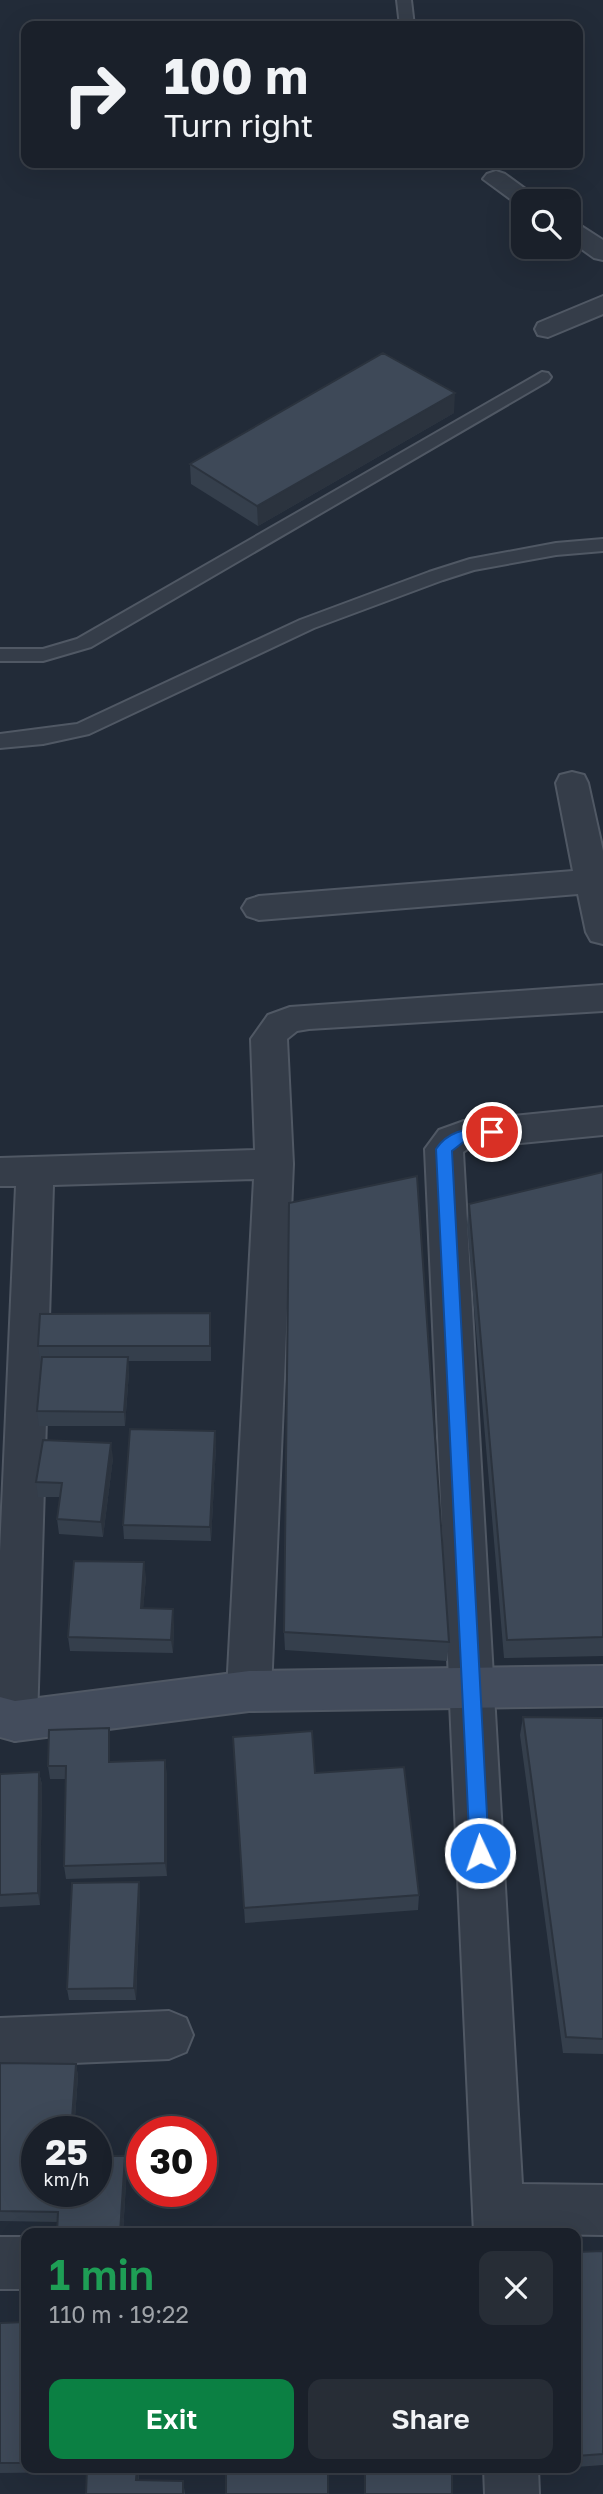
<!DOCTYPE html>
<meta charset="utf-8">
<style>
:root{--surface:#1a202a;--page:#272d36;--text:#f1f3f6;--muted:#9fa3a8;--line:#383e47;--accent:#0b8043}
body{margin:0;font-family:"Golos Text",sans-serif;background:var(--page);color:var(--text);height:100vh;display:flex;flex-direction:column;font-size:26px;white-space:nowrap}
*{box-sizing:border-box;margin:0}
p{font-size:23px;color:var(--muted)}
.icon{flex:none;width:38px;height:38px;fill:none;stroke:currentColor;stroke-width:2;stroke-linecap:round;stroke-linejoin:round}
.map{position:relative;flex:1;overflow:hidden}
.panel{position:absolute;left:21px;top:2228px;width:560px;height:245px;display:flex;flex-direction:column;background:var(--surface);border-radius:14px;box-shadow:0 7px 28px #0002,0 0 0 2px var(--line)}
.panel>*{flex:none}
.hud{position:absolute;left:21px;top:21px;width:562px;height:147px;border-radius:14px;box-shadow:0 7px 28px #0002,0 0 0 2px var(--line);background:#1a202a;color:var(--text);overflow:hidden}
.controls{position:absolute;left:511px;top:189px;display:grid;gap:14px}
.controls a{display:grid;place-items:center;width:70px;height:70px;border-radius:14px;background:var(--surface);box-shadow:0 7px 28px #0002,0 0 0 2px var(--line);font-size:35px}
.speed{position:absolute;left:21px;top:2116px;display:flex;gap:14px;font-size:35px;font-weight:700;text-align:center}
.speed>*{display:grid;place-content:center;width:91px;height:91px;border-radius:50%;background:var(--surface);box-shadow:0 7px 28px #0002,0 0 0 2px var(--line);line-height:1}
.speed small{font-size:18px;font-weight:400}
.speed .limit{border:10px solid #d22;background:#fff;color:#111}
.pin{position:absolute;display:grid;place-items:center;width:60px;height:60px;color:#fff;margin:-30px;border:4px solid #fff;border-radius:50%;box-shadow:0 2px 7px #0007}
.me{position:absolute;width:77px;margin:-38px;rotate:357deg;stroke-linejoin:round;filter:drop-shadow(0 0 5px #0008)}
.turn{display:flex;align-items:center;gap:24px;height:147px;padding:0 28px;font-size:32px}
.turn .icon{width:91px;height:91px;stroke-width:2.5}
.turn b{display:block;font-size:49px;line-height:60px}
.round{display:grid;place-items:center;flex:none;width:74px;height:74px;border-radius:14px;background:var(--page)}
.summary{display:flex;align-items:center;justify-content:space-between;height:119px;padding:0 28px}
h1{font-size:42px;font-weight:600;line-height:52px;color:#1e9e55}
.cta{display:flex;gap:14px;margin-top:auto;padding:14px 28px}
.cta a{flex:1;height:80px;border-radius:14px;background:var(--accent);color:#fff;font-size:28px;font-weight:600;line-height:80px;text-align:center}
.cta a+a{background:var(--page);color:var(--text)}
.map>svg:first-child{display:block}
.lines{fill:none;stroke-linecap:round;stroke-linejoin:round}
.lane-casing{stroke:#505864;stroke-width:4}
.street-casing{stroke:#505864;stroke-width:4}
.secondary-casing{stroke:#505864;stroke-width:4}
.lane{fill:#353d49;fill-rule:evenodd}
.street{fill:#353d49;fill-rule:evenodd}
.secondary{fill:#434c5c;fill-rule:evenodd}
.wall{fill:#353f4c}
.shaded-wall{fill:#2b333e}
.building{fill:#3e4958;stroke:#2b333e;stroke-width:2}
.route{fill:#1a73e8;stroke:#114b97;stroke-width:2}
</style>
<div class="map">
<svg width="603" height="2494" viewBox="0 0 603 2494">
<rect width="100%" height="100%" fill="#222b38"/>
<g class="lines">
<g class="lane-casing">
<path id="lane" d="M397 0H411L414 26H400Z
M542 372 548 373 551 377 548 381 91 647 43 661H0V649H43L77 639Z
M603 539V551L556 555 474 570 443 580 314 628 89 734 43 744 0 748V734L77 724 300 620 429 572 470 559 556 543Z"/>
</g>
<g class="street-casing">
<path id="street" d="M496 171 505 174 542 201H523V207L520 206 483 179 487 174Z
M569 221 578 224 603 240V260L594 258 569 240Z
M603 296V314L548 337 538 335 535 329 538 323Z
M572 772 584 775 588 783 603 851V944L591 941 586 932 578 894 259 920 247 916 242 908 247 900 259 896 573 871 556 783 560 775Z
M603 985V1011L309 1029 297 1031 287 1039 293 1164 271 1691 265 1705 249 1711 233 1705 227 1691 254 1179 53 1185 37 1721 31 1735 15 1741 0 1735V1552L16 1186H0V1158L255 1150 251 1039 268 1015 290 1007Z
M603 1107V1135L469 1148 463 1152 522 2184 603 2185V2235L474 2233 425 1149 439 1130 464 1121Z
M169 2011 186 2018 193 2035 186 2052 169 2059 0 2066V2018Z
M0 2237H26V2289H0Z
M484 2468H538L539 2494H485Z"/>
</g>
<g class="secondary-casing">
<path id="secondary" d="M603 1666V1706L249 1711 15 1741 0 1737V1697L15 1701 249 1671Z"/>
</g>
<use href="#lane" class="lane"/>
<use href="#street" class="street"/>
<use href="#secondary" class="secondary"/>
</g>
<path class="wall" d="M454 413 258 526 191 484 190 464Z
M603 1172V1656L504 1658 467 1225 469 1204Z
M211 1328V1361H128L129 1372 125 1426H39L37 1411 42 1361H40L38 1346Z
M215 1431 216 1446 211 1541 124 1539 123 1525Z
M113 1458 103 1537 59 1534 57 1519 60 1497H38L36 1482Z
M146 1577 143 1608 174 1623 173 1653 70 1651 68 1637Z
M284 1632 449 1642 447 1661 285 1650Z
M523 1717 603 1718V2054L563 2053 520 1735Z
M109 1728 110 1742V1762L167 1773V1876L66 1879 64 1866 66 1779H50L48 1766Z
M233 1737 419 1895 418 1910 245 1923Z
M39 1772 42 1785 40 1905 0 1907V1774Z
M139 1882 140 1895 136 2000H69L67 1989Z
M0 2063 76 2064 78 2076 74 2132H37V2191L127 2167 123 2233H57L58 2222 0 2221Z
M603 2251V2465L576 2467V2252Z
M26 2322V2468H139V2481H183L185 2494H86L87 2472 0 2473V2323Z"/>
<path class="shaded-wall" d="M455 393 454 413 258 526 257 506Z
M128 1357 129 1372 125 1426 124 1412Z
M215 1431 216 1446 211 1541 210 1527Z
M111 1443 113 1458 103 1537 101 1522Z
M144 1562 146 1577 142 1622 141 1608Z
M173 1609 174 1623 173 1653 171 1640Z
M109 1728 110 1742V1775L109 1762Z
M165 1760 167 1773V1876L165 1863Z
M39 1772 42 1785 40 1905 38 1893Z
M139 1882 140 1895 136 2000 134 1988Z
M76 2064 78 2076 74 2132H71Z
M125 2156 127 2167 123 2233H120Z
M137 2468H139L138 2491 136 2480Z"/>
<path class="building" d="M383 353 455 393 257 506 190 464Z
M603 1172V1637L507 1640 469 1204Z
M417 1176 449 1642 284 1632 289 1203Z
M210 1313V1346H38L40 1314Z
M42 1357H128L124 1412 37 1411Z
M130 1429 215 1431 210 1527 123 1525Z
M43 1440 111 1443 101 1522 57 1519 62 1483 36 1482Z
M74 1561 144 1562 141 1608 173 1609 171 1640 68 1637Z
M523 1717 603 1718V2039L566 2037Z
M109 1728V1762L165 1760V1863L64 1866 66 1766H48L49 1730Z
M312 1731 315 1773 404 1767 419 1895 244 1908 233 1737Z
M39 1772 38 1893 0 1895V1774Z
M139 1882 134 1988 67 1989 72 1883Z
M0 2063 76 2064 71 2132H37V2191H96V2156H125L120 2233H57L58 2212 0 2211Z
M603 2251V2454L576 2456V2252Z
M26 2322V2463H0V2323Z
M87 2468H137L136 2480 183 2481V2494H86Z
M226 2468H328V2494H226Z
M365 2468H452V2494H365Z"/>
<path class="route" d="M492 1126 499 1132 497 1136 466 1140 452 1151 489 1853 487 1859 480 1861 473 1859 470 1853 436 1149C449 1129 470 1129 492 1126Z"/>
</svg>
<div class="controls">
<a><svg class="icon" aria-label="search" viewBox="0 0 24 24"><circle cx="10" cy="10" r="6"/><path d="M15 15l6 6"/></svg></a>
</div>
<div class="speed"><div>25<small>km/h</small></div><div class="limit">30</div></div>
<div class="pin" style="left:492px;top:1132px;background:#d93025"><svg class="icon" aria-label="arrive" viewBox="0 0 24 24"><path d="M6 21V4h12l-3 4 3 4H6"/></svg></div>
<svg class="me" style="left:480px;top:1853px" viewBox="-20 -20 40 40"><circle r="17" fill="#1a73e8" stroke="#fff" stroke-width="3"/><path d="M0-11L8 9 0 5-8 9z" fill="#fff"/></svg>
<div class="hud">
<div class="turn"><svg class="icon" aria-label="right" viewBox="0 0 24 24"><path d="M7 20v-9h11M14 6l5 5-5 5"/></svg><div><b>100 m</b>Turn right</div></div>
</div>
<section class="panel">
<div class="summary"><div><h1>1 min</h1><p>110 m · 19:22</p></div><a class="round"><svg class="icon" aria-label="close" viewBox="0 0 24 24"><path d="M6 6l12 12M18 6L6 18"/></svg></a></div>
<div class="cta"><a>Exit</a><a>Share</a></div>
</section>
</div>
